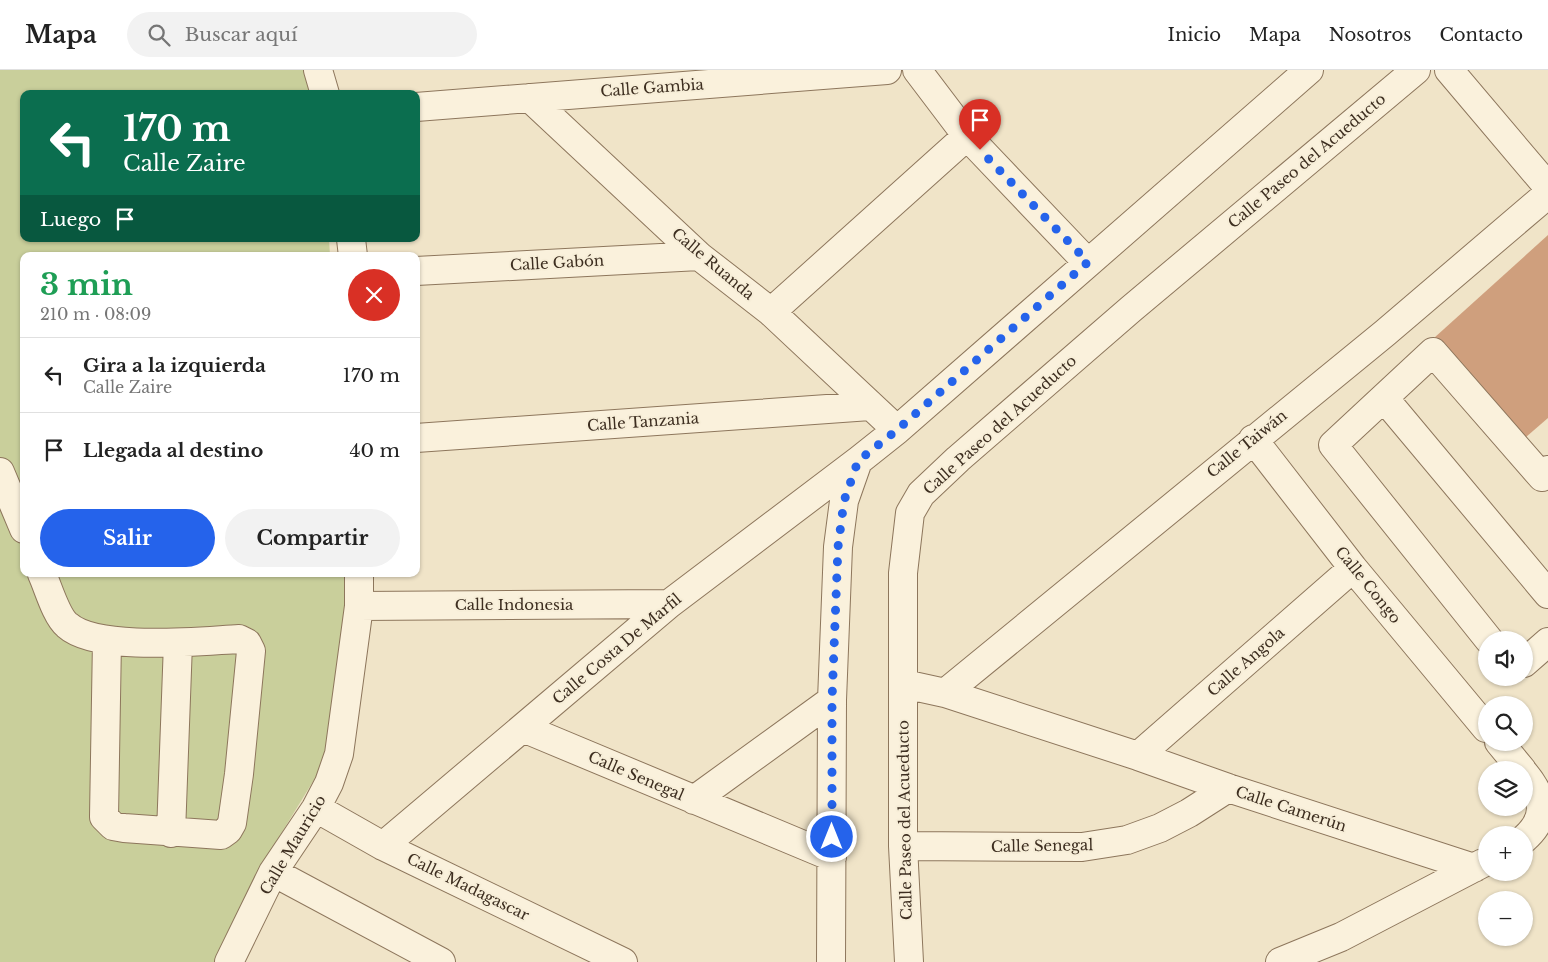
<!DOCTYPE html>
<html lang="es">
<meta charset="utf-8">
<style>
:root{--surface:#fff;--page:#f2f2f2;--text:#222;--muted:#767676;--line:#e0e0e0;--accent:#2563eb}
body{margin:0;font-family:"Libre Baskerville",serif;background:var(--page);color:var(--text);height:100vh;display:flex;flex-direction:column;font-size:19px;white-space:nowrap}
*{box-sizing:border-box;margin:0}
p{font-size:16px;color:var(--muted)}
.icon{flex:none;width:28px;height:28px;fill:none;stroke:currentColor;stroke-width:2;stroke-linecap:round;stroke-linejoin:round}
.map{position:relative;flex:1;overflow:hidden}
.side{position:absolute;left:20px;top:182px;width:400px;height:325px;display:flex;flex-direction:column;background:var(--surface);border-radius:10px;box-shadow:0 1px 4px #0004}
.side>*{flex:none}
.banner{position:absolute;left:20px;top:20px;width:400px;height:152px;border-radius:10px;box-shadow:0 1px 4px #0004;background:#0b6e4f;color:#fff;overflow:hidden}
.buttons{position:absolute;left:1478px;top:561px;display:grid;gap:10px}
.buttons a{display:grid;place-items:center;width:55px;height:55px;border-radius:50%;background:var(--surface);box-shadow:0 1px 4px #0004;font-size:25px}
.pin{position:absolute;display:grid;place-items:center;width:42px;height:42px;color:#fff;margin:-51px -21px;border-radius:50% 50% 50% 0;rotate:-45deg;box-shadow:0 0 5px #0007}
.pin .icon{rotate:45deg}
.me{position:absolute;width:55px;margin:-28px;rotate:0deg;stroke-linejoin:round;filter:drop-shadow(0 0 4px #0008)}
.turn{display:flex;align-items:center;gap:18px;height:105px;padding:0 20px;font-size:22px}
.turn .icon{width:65px;height:65px;stroke-width:2.5}
.turn b{display:block;font-size:35px;line-height:42px}
.then{display:flex;align-items:center;height:48px;padding:0 20px;background:#0003;gap:10px;font-size:19px}
.round{display:grid;place-items:center;flex:none;width:52px;height:52px;border-radius:26px;background:var(--page)}
.overview{display:flex;align-items:center;justify-content:space-between;height:85px;padding:0 20px}
h1{font-size:30px;font-weight:700;line-height:38px;color:#1e9e55}
.action{display:flex;gap:10px;margin-top:auto;padding:10px 20px}
.action a{flex:1;height:58px;border-radius:30px;background:var(--accent);color:#fff;font-size:20px;font-weight:700;line-height:58px;text-align:center}
.action a+a{background:var(--page);color:var(--text)}
ul{padding:0;list-style:none}
li{display:flex;align-items:center;gap:15px;height:75px;padding:0 20px;border-top:1px solid var(--line)}
li div{flex:1}
li b{display:block;font-size:19px}
li em{font-style:normal}
header{display:flex;align-items:center;gap:30px;box-sizing:border-box;height:70px;padding:0 25px;background:var(--surface);border-bottom:1px solid var(--line)}
header strong{font-size:24px}
nav{display:flex;gap:28px;margin-inline-start:auto;font-size:18px}
.search{width:350px;height:45px;background:var(--page);display:flex;align-items:center;gap:12px;box-sizing:border-box;padding:0 18px;border-radius:28px;color:var(--muted);font-size:19px}
.map>svg:first-child{display:block}
.green{fill:#c9cf9b}
.building{fill:#cf9f7d}
.lines{fill:none;stroke-linecap:round;stroke-linejoin:round}
.minor-casing{stroke:#8d765c;stroke-width:30}
.minor{stroke:#faf1dc;stroke-width:28}
.route{stroke:#2563eb;stroke-width:9;stroke-dasharray:0 16.2}
.labels{text-anchor:middle;stroke-width:4;stroke-linejoin:round;paint-order:stroke}
.street-label{font-size:15px;fill:#3d2e20;stroke:#f7eed8}
</style>
<header>
<strong>Mapa</strong>
<div class="search"><svg class="icon" aria-label="search" viewBox="0 0 24 24"><circle cx="10" cy="10" r="6"/><path d="M15 15l6 6"/></svg>Buscar aquí</div>
<nav><a>Inicio</a><a>Mapa</a><a>Nosotros</a><a>Contacto</a></nav>
</header>
<div class="map">
<svg width="1548" height="892" viewBox="0 0 1548 892">
<rect width="100%" height="100%" fill="#f0e4c8"/>
<path class="green" d="M0 0H306L312 24H24V169H329L330 186H24V504H344L346 549 334 677 265 790 222 892H0Z"/>
<path class="building" d="M1548 165V348L1526 367 1434 268Z"/>
<g class="lines">
<g class="minor-casing">
<path id="minor" d="M318 0 325 24
M917 0 967 66 1088 193
M1449 0 1548 117
M530 28 699 186 771 242 897 360
M416 37 887 0
M351 169 353 186
M416 201 699 186
M771 242 967 66
M1384 328 1548 524
M416 368 870 336
M1253 369 1353 498 1486 658
M0 402 24 459
M42 504C48 517 56 546 67 555 97 582 199 571 239 569L247 573 251 581 239 704 232 753 228 760 221 765 124 758 113 756 104 747 107 570
M359 536 669 534
M1489 570 1333 375 1433 282 1542 407 1548 400
M1524 593 1548 572
M904 614 945 623 1138 686 1228 718 1474 798
M945 623 1385 263 1548 124
M523 658 832 787
M1499 672 1522 700
M1138 686 1353 498
M1524 703C1545 728 1548 748 1524 769
M694 730 832 630
M316 738 383 776 623 892
M171 763 178 573
M383 776 669 534 858 391
M903 776 1082 777 1127 770 1160 758 1189 743 1228 718
M273 802 441 892
M229 892 273 802 316 738 329 713 339 684 359 536V504
M831 892 832 630 838 477 844 431 858 391 897 360 1309 0
M909 892 903 776V503L910 443 921 424 958 389 1131 239 1416 0
M1280 892 1341 867 1483 793"/>
</g>
<use href="#minor" class="minor"/>
</g>
<g class="lines">
<path class="route" d="M832 767V630L838 477 844 431 858 391 897 360 1088 192 980 80"/>
</g>
<g class="labels">
<g class="street-label">
<text transform="translate(652 18) rotate(-4)" y="5">Calle Gambia</text>
<text transform="translate(1307 91) rotate(-40)" y="5">Calle Paseo del Acueducto</text>
<text transform="translate(557 193) rotate(-3)" y="5">Calle Gabón</text>
<text transform="translate(713 194) rotate(40)" y="5">Calle Ruanda</text>
<text transform="translate(643 352) rotate(-4)" y="5">Calle Tanzania</text>
<text transform="translate(1000 355) rotate(-42)" y="5">Calle Paseo del Acueducto</text>
<text transform="translate(1247 374) rotate(-39)" y="5">Calle Taiwán</text>
<text transform="translate(1368 515) rotate(51)" y="5">Calle Congo</text>
<text x="514" y="540">Calle Indonesia</text>
<text transform="translate(617 579) rotate(-40)" y="5">Calle Costa De Marfil</text>
<text transform="translate(1246 592) rotate(-41)" y="5">Calle Angola</text>
<text transform="translate(636 706) rotate(23)" y="5">Calle Senegal</text>
<text transform="translate(1291 739) rotate(18)" y="5">Calle Camerún</text>
<text transform="translate(905 750) rotate(-91)" y="5">Calle Paseo del Acueducto</text>
<text transform="translate(293 775) rotate(-59)" y="5">Calle Mauricio</text>
<text transform="translate(1042 776) rotate(-1)" y="5">Calle Senegal</text>
<text transform="translate(468 817) rotate(26)" y="5">Calle Madagascar</text>
</g>
</g>
</svg>
<div class="buttons">
<a><svg class="icon" aria-label="sound" viewBox="0 0 24 24"><path d="M4 9h4l5-4v14l-5-4H4zM17 9q2 3 0 6"/></svg></a>
<a><svg class="icon" aria-label="search" viewBox="0 0 24 24"><circle cx="10" cy="10" r="6"/><path d="M15 15l6 6"/></svg></a>
<a><svg class="icon" aria-label="layers" viewBox="0 0 24 24"><path d="M12 4l9 5-9 5-9-5zM3 14l9 5 9-5"/></svg></a>
<a>+</a>
<a>−</a>
</div>
<div class="pin" style="left:980px;top:80px;background:#d93025"><svg class="icon" aria-label="arrive" viewBox="0 0 24 24"><path d="M6 21V4h12l-3 4 3 4H6"/></svg></div>
<svg class="me" style="left:832px;top:767px" viewBox="-20 -20 40 40"><circle r="17" fill="#2563eb" stroke="#fff" stroke-width="3"/><path d="M0-11L8 9 0 5-8 9z" fill="#fff"/></svg>
<div class="banner">
<div class="turn"><svg class="icon" aria-label="left" viewBox="0 0 24 24"><path d="M17 20v-9H6M10 6l-5 5 5 5"/></svg><div><b>170 m</b>Calle Zaire</div></div>
<div class="then">Luego<svg class="icon" aria-label="arrive" viewBox="0 0 24 24"><path d="M6 21V4h12l-3 4 3 4H6"/></svg></div>
</div>
<section class="side">
<div class="overview"><div><h1>3 min</h1><p>210 m · 08:09</p></div><a class="round" style="background:#d93025;color:#fff"><svg class="icon" aria-label="close" viewBox="0 0 24 24"><path d="M6 6l12 12M18 6L6 18"/></svg></a></div>
<ul>
<li><svg class="icon" aria-label="left" viewBox="0 0 24 24"><path d="M17 20v-9H6M10 6l-5 5 5 5"/></svg><div><b>Gira a la izquierda</b><p>Calle Zaire</p></div><em>170 m</em></li>
<li><svg class="icon" aria-label="arrive" viewBox="0 0 24 24"><path d="M6 21V4h12l-3 4 3 4H6"/></svg><div><b>Llegada al destino</b></div><em>40 m</em></li>
</ul>
<div class="action"><a>Salir</a><a>Compartir</a></div>
</section>
</div>
